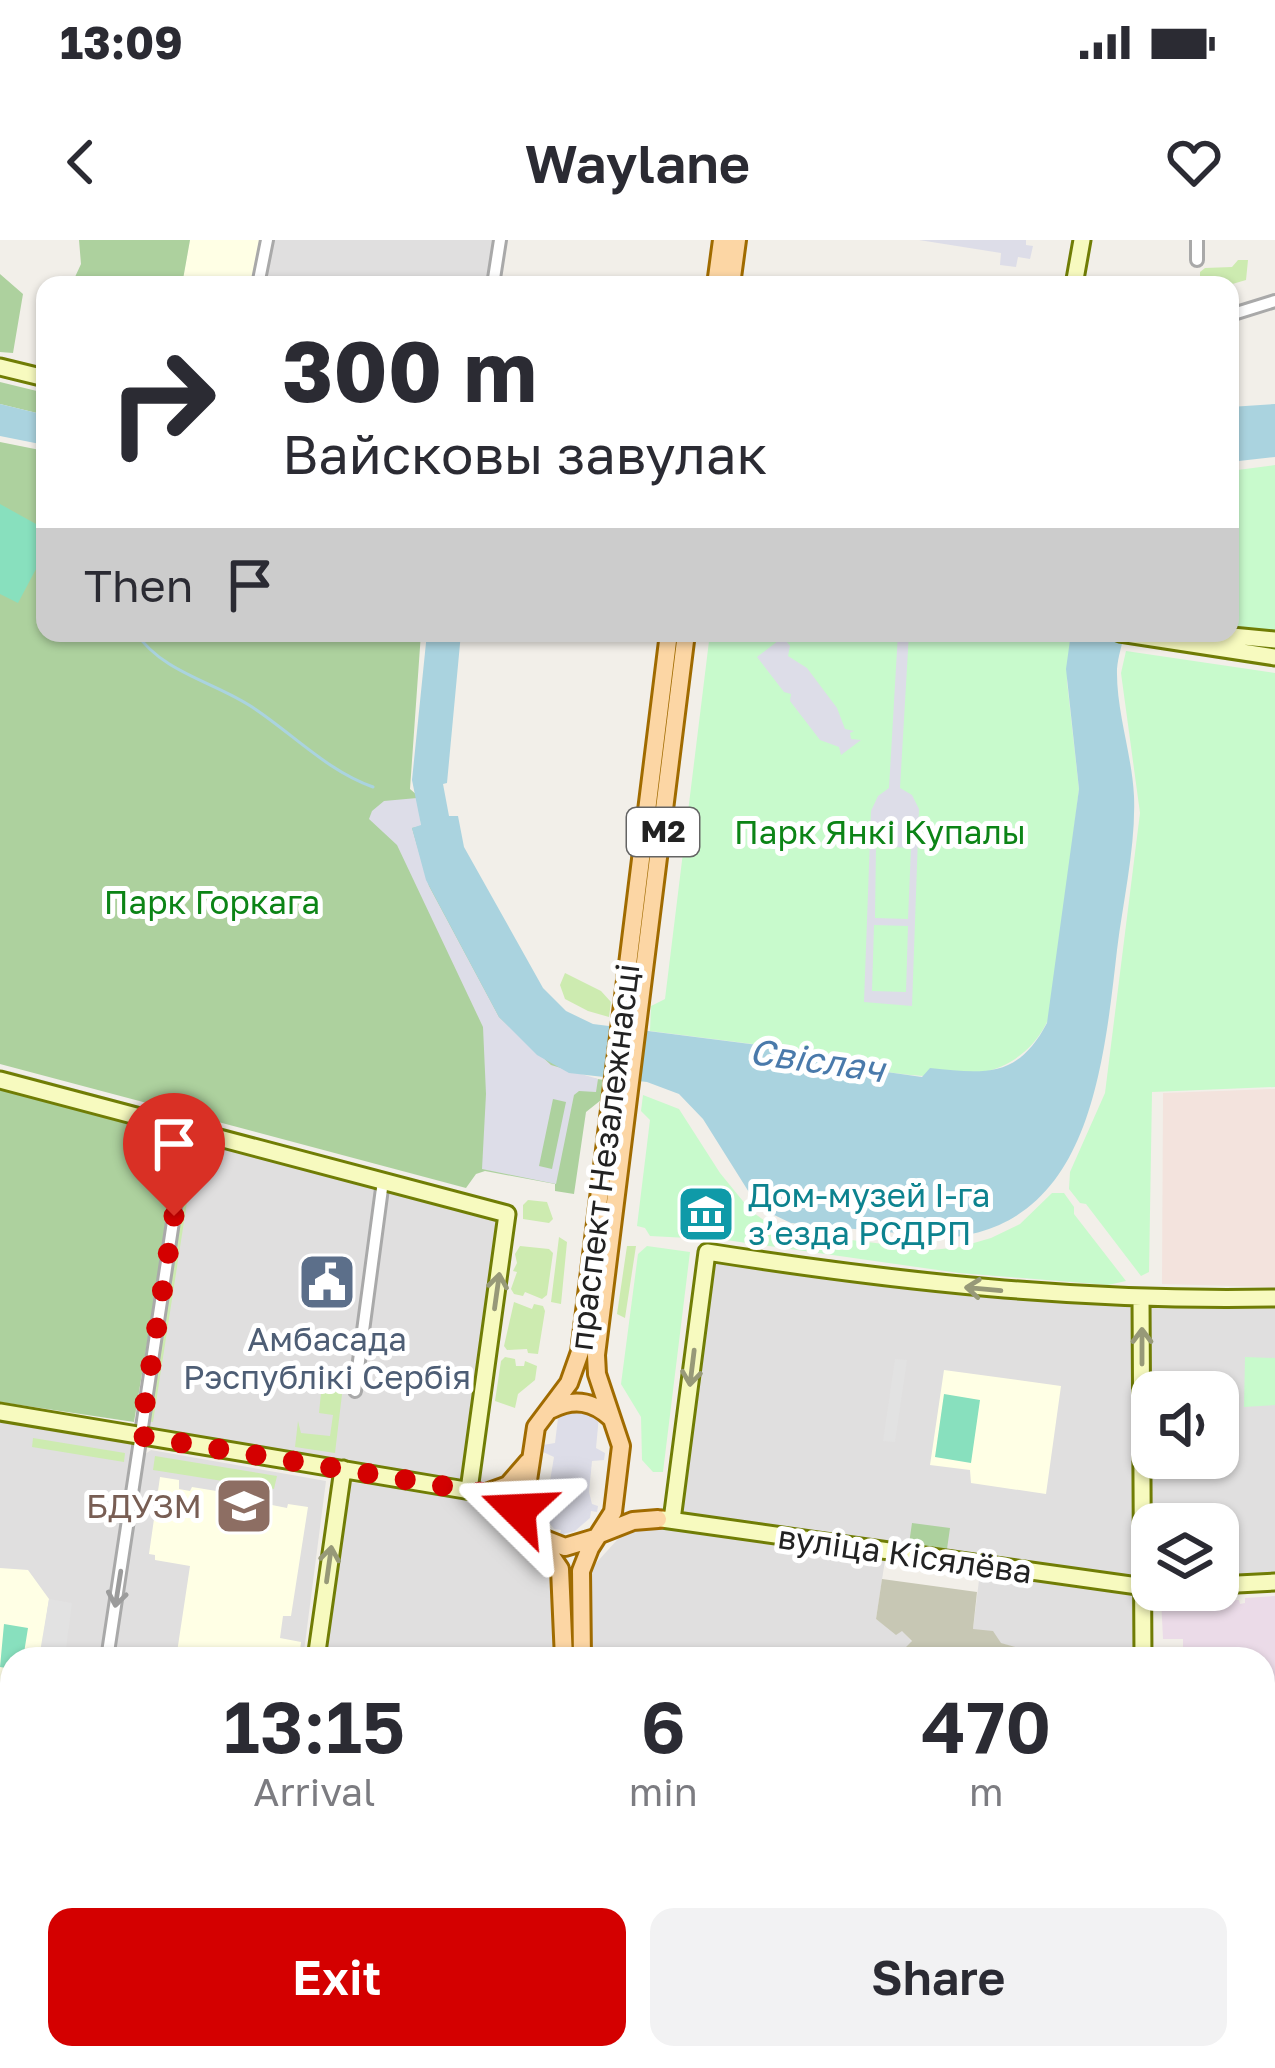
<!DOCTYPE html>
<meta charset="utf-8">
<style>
:root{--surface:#fff;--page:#f2f2f3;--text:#2b2b33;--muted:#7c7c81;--accent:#d40000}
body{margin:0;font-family:"Golos Text",sans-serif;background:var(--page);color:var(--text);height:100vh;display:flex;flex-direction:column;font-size:45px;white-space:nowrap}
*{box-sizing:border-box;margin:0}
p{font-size:39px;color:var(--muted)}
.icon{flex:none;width:66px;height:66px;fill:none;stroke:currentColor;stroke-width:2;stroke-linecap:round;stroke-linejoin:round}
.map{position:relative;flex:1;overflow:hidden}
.side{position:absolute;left:0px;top:1407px;width:1275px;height:423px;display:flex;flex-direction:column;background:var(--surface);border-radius:36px 36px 0 0;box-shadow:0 3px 9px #0004}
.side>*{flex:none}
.banner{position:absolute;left:36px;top:36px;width:1203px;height:366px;border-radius:24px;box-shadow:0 3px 9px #0004;background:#fff;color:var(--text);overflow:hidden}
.fabs{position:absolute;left:1131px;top:1131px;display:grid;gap:24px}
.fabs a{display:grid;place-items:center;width:108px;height:108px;border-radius:24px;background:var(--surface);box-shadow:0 3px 9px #0004;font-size:60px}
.pin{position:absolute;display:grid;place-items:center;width:102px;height:102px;color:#fff;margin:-123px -51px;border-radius:50% 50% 50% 0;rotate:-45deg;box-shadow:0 0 12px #0007}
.pin .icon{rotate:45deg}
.me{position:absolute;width:132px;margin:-66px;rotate:291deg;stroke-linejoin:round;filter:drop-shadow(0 0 9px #0008)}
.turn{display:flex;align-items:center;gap:42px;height:252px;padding:0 48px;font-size:54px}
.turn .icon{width:156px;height:156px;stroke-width:2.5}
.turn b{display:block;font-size:84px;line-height:102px}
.then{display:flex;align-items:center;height:114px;padding:0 48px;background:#0003;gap:24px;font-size:45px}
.eta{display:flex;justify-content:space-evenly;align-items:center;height:204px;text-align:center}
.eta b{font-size:72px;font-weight:600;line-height:84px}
.button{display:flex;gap:24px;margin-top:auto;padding:24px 48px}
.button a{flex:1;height:138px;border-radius:24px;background:var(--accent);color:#fff;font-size:48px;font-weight:600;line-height:138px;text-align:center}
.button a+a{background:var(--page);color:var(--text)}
.status{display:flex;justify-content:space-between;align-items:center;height:84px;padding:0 60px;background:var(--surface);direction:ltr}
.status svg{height:33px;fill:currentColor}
header{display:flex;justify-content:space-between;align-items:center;height:156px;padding:0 48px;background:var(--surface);font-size:54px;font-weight:600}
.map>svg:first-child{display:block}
.residential{fill:#e0dfdf;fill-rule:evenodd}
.industrial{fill:#ebdbe8}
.education{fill:#ffffe5}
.military{fill:#f3e3dd}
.construction{fill:#c7c7b4}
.grass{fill:#cdebb0}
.forest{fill:#add19e}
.park{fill:#c8facc}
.pitch{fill:#88e0be}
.parking{fill:#e2e2e2}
.plaza{fill:#dddde8;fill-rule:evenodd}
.water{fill:#aad3df}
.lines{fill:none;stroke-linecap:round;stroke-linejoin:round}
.stream{stroke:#aad3df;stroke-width:3}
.street-casing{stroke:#a9a9a9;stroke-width:16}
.secondary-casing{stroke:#707d05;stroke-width:21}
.primary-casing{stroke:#a06b00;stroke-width:22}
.street{stroke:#fff;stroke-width:10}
.secondary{stroke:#f7fabf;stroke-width:15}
.primary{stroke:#fcd6a4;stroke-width:16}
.tram{stroke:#707070;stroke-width:3}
.oneway{stroke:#979978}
.oneway2{stroke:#9c9c9c}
.route{stroke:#d40000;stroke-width:21;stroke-dasharray:0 37.8}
.labels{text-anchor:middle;stroke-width:10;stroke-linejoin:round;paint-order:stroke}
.shield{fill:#fff;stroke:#646464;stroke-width:3}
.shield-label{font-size:30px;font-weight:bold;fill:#222}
.park-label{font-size:33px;fill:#0c8416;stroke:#fff}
.street-label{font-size:33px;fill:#222;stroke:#fff}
.culture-label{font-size:33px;fill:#0d838f;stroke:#fff;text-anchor:start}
.service-label{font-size:33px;fill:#4e5e75;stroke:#fff}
.education-label{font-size:33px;fill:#785e54;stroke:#fff;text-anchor:end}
.water-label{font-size:36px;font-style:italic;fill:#4a7aab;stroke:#fff}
</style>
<div class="status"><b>13:09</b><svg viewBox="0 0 49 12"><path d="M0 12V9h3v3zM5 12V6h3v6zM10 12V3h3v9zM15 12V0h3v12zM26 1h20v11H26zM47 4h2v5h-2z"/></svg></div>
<header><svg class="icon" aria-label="back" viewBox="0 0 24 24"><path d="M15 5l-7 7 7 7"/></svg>Waylane<svg class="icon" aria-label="heart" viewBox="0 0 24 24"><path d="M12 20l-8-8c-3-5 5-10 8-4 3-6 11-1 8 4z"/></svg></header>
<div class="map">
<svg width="1275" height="1828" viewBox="0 0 1275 1828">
<rect width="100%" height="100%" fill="#f2efe9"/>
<path class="residential" d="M272 0H493L487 45H263Z
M194 897 505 978 466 1241 147 1190Z
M707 1012 912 1043 1275 1059V1336L1218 1342V1284H1152V1348L672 1280ZM1152 1152H1218V1218H1152Z
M0 1182 134 1201 101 1419H12V1584L0 1578Z
M151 1210 326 1241 303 1419H114L144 1215Z
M349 1242 486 1260 497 1265 521 1307 553 1332 557 1419H319L344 1245Z
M638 1285 885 1320 876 1379 897 1394 902 1390 912 1402 900 1413 902 1419H588L587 1333 627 1289Z
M980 1332 1138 1355 1135 1419H1057L1000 1403 973 1389Z
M12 1713V1818H598L600 1828H0V1717Z
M635 1818H991L986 1828H636Z
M1015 1818H1106L1130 1828H1010Z"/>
<path class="industrial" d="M1230 1355 1231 1360H1239L1240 1364 1245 1363V1358L1275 1356V1828H1264L1240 1818H1263V1419H1183V1399H1163L1161 1358Z"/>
<path class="education" d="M190 0H261L252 45H215L183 39Z
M944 1130 1061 1146 1046 1254 971 1243 970 1230 930 1225Z
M160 1237 179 1240V1249L190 1251 192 1247 272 1260V1265L287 1268 288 1264 308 1267 291 1376H283L280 1398 301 1402 299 1419H176L190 1326 155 1320V1315L149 1314Z
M0 1328 28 1330 49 1359 40 1419H12V1460L6 1459 5 1463 0 1462Z
M137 1818H271L272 1828H137Z
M754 1818H842L837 1828H776Z"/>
<path class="military" d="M1275 849V1047L1162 1044 1163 853Z"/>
<path class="construction" d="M882 1339 977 1352 973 1389 993 1391 1001 1403 1057 1419H902L900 1413 912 1401 902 1391 896 1395 876 1379Z
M331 1818H433L434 1823H468L469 1828H332Z"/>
<path class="grass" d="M1238 20H1248L1246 40 1229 45H1200V32L1205 28 1232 27Z
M565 733 601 751 611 762 609 777 588 771 565 759 560 745Z
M187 903 196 904 153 1182 144 1181Z
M528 960 547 962 553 979 549 983 523 979V965Z
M559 997 567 1002 561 1064 551 1062Z
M520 1006 549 1009 553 1013 547 1055 542 1059 525 1052 523 1056 514 1054 511 1049 517 1032 513 1031 517 1023 515 1014Z
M627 1006H636L625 1078 617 1074Z
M514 1062 532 1069 534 1064 543 1066 545 1071 538 1114 528 1113 527 1109 507 1110 504 1106Z
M505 1117 515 1119 516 1126H524L525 1121 537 1126 535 1140 518 1154 515 1168 495 1161 501 1121Z
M330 1144 343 1146 335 1213 295 1207 298 1181 301 1193 330 1196 333 1175 319 1173 321 1153Z
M33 1198 125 1213 124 1222 32 1207Z
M155 1216 277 1236 274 1249 153 1230Z"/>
<path class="forest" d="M79 0H190L182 45H99L75 37 81 24Z
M0 34 23 54 13 113 0 112Z
M0 142 45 153V175L0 164Z
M0 202 45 211V393H421L410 549 417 555 424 634 497 772 578 836 604 840 601 860 586 872 574 954 555 951V944L485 931 476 934 466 948 0 824Z
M0 850 181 898 134 1182 0 1162Z
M912 1283 950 1288 947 1309 909 1304Z"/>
<path class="park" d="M1275 225V392L1230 385V231Z
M710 393 1071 396 1067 441 1079 549 1052 771C1018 858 925 837 850 827L845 816 650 791 651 766 665 759Z
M1126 411 1275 433V847L1152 852 1149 1032 1141 1036 1086 964 1080 963 1069 949 1070 932 1105 853 1140 573 1121 433Z
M643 855 679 869 720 933 751 971 768 983 795 993 932 1010 960 1007 991 998 1020 984 1052 953H1064L1074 967V974L1126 1041 1108 1045 959 1033 726 1000 650 996 645 988 637 986 650 880 641 871Z
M647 1006 690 1012 663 1232H653L642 1220 641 1177 621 1144 638 1014Z
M1245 1117 1275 1118V1165L1244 1167Z"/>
<path class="pitch" d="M0 264 45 289V312L18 363 0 354Z
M944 1154 980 1160 971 1223 935 1217Z
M4 1384 28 1388 23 1419H12V1429L0 1427Z"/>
<path class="parking" d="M10 831 161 872 160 878 8 838Z
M895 1119 907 1120 895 1202 883 1201Z
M49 1359 72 1363 65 1416 40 1412Z"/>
<path class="plaza" d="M919 0H1026V5L1033 6 1030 19 1018 17 1016 27 1000 25 1001 13Z
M898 393H909L900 548 912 555 919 569 912 766 864 762 871 571 878 556 889 548ZM876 606 911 608 908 679 875 678ZM874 685 908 686 906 752 872 751Z
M783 397 790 406 788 416 807 428 837 468 845 489 854 491 850 493 851 499 861 500 841 515 839 507 820 500 790 461 791 454 784 452 757 417Z
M417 558 421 586 412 588 429 646 499 777 551 825 598 839 596 852 579 851 574 855 556 944 482 929 486 854 483 787 397 605 369 579 372 571 384 561ZM553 859 566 862 552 929 539 926Z
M581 1167 599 1176 596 1208 605 1213 604 1220 592 1221 589 1252 592 1264 598 1266 597 1272 591 1271 590 1278 575 1291 560 1295 561 1290 554 1289 541 1272 542 1265 536 1264V1258H543L549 1247 554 1217 543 1212V1205L555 1203 559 1170Z
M0 1578 12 1584V1704L0 1708Z"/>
<path class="water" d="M0 164 45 175V205L0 196Z
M1275 164V217L1230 222V167Z
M427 393H461L447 543 443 544 449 576H458L464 607 543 748 566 771 593 784 845 816 851 827 922 837 930 828C986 834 1018 838 1047 783L1079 549 1066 429 1071 393H1125C1122 404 1118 417 1117 429 1116 471 1132 514 1134 556 1136 606 1123 661 1117 710 1101 852 1083 1017 898 997L897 993 791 983 772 974 757 965 703 879 679 854 647 842 569 833 537 815 499 777 426 640 412 588 421 585 412 540Z"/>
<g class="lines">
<path class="stream" d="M136 393C164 434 216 442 255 469 295 496 328 531 373 547"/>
<g class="street-casing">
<path id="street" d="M1197 20V0
M258 45 267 0
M493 45 500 0
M1230 75 1275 61
M355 1151 383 941
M107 1419 187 889
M122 1828V1818"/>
</g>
<g class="secondary-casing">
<path id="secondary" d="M1074 45 1082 0
M0 127 45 138
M1120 393 1275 417
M1201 393 1275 400
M0 840 507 974 469 1250
M1141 1059 1143 1419
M0 1172 477 1252
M662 1279 1152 1348
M672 1280 707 1012C897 1042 1083 1062 1275 1058
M1218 1345 1275 1342
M316 1419 343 1229"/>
</g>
<g class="primary-casing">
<path id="primary" d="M716 45 722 0
M731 45 737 0
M552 1169C574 1158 593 1161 611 1178
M486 1253 508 1245 528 1222
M600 1294 633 1281 658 1279
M542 1298 565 1307 595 1298
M564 1419 560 1329 528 1282 524 1267 536 1187 569 1143 580 1112 669 393
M582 1419 581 1331 590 1308 613 1272 621 1206 597 1134 596 1115 686 393
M0 1583 12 1588
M0 1610 12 1603
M0 1692 12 1699
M608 1818 610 1828
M627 1818 629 1828
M1130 1818 1152 1828
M1181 1818 1204 1828
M990 1828 995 1818
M1007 1828 1013 1818"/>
</g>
<use href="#street" class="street"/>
<use href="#secondary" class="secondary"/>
<use href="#primary" class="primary"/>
<path class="tram" d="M0 1622 12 1613
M0 1685 12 1691
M1160 1818 1182 1828
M996 1828 1002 1818"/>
</g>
<defs><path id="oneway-shaft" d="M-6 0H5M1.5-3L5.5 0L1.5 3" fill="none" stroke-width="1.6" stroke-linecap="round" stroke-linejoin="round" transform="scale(3)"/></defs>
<g class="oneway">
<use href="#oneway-shaft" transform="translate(983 1049) rotate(-175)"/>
<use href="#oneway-shaft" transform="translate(497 1051) rotate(-82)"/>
<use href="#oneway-shaft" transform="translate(1142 1106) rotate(-90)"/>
<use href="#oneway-shaft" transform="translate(692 1128) rotate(97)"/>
<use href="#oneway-shaft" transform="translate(329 1324) rotate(-82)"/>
</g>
<use class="oneway2" href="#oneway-shaft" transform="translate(118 1349) rotate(99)"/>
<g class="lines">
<path class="route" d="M174 976 140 1196 486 1253 518 1270"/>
</g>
<defs>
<g id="museum-square" transform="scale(3)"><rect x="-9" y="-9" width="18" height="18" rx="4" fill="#0f9aa8" stroke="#fff"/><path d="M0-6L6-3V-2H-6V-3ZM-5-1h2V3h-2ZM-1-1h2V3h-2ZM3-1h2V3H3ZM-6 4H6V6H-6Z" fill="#fff"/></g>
<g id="civic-square" transform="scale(3)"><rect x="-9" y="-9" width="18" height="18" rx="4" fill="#5c6f8a" stroke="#fff"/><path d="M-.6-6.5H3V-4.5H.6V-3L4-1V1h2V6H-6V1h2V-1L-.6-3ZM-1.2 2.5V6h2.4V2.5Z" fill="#fff"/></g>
<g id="university-square" transform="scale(3)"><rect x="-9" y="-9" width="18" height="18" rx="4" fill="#8d6e63" stroke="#fff"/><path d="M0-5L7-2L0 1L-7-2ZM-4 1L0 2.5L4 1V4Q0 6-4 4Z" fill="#fff"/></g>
</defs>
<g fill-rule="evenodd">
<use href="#museum-square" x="706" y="974"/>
<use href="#civic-square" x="327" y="1042"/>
<use href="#university-square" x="244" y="1266"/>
</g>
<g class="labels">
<rect class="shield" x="627" y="568" width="72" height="48" rx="9"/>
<g class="shield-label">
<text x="663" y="602">М2</text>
</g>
<g class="park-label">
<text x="880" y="604">Парк Янкі Купалы</text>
<text x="212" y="674">Парк Горкага</text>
</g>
<g class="street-label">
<text transform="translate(604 917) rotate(-83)" y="12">праспект Незалежнасці</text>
<text transform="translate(905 1314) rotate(8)" y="12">вуліца Кісялёва</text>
</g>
<g class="culture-label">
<text x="748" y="967">Дом-музей I-га<tspan x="748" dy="38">зʼезда РСДРП</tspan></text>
</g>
<g class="service-label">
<text x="327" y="1111">Амбасада<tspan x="327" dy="38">Рэспублікі Сербія</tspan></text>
</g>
<g class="education-label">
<text x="202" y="1278">БДУЗМ</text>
</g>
<g class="water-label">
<text transform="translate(817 820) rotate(8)" y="13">Свіслач</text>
</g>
</g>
</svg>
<div class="fabs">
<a><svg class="icon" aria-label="sound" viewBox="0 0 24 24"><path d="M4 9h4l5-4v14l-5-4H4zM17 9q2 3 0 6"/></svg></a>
<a><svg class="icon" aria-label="layers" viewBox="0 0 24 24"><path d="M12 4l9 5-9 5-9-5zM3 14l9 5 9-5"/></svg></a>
</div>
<div class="pin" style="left:174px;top:976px;background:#d93025"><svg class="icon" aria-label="arrive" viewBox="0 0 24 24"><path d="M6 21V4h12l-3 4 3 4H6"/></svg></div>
<svg class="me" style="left:518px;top:1270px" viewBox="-20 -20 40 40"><path d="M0-17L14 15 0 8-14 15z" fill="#d40000" stroke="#fff" stroke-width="4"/></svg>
<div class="banner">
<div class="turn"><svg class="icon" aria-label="right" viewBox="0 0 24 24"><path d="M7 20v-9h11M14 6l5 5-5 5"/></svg><div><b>300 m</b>Вайсковы завулак</div></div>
<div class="then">Then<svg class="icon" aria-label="arrive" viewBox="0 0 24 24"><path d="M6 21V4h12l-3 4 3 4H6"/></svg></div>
</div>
<section class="side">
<div class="eta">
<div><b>13:15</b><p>Arrival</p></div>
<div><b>6</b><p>min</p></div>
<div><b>470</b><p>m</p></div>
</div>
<div class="button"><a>Exit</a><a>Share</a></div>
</section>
</div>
